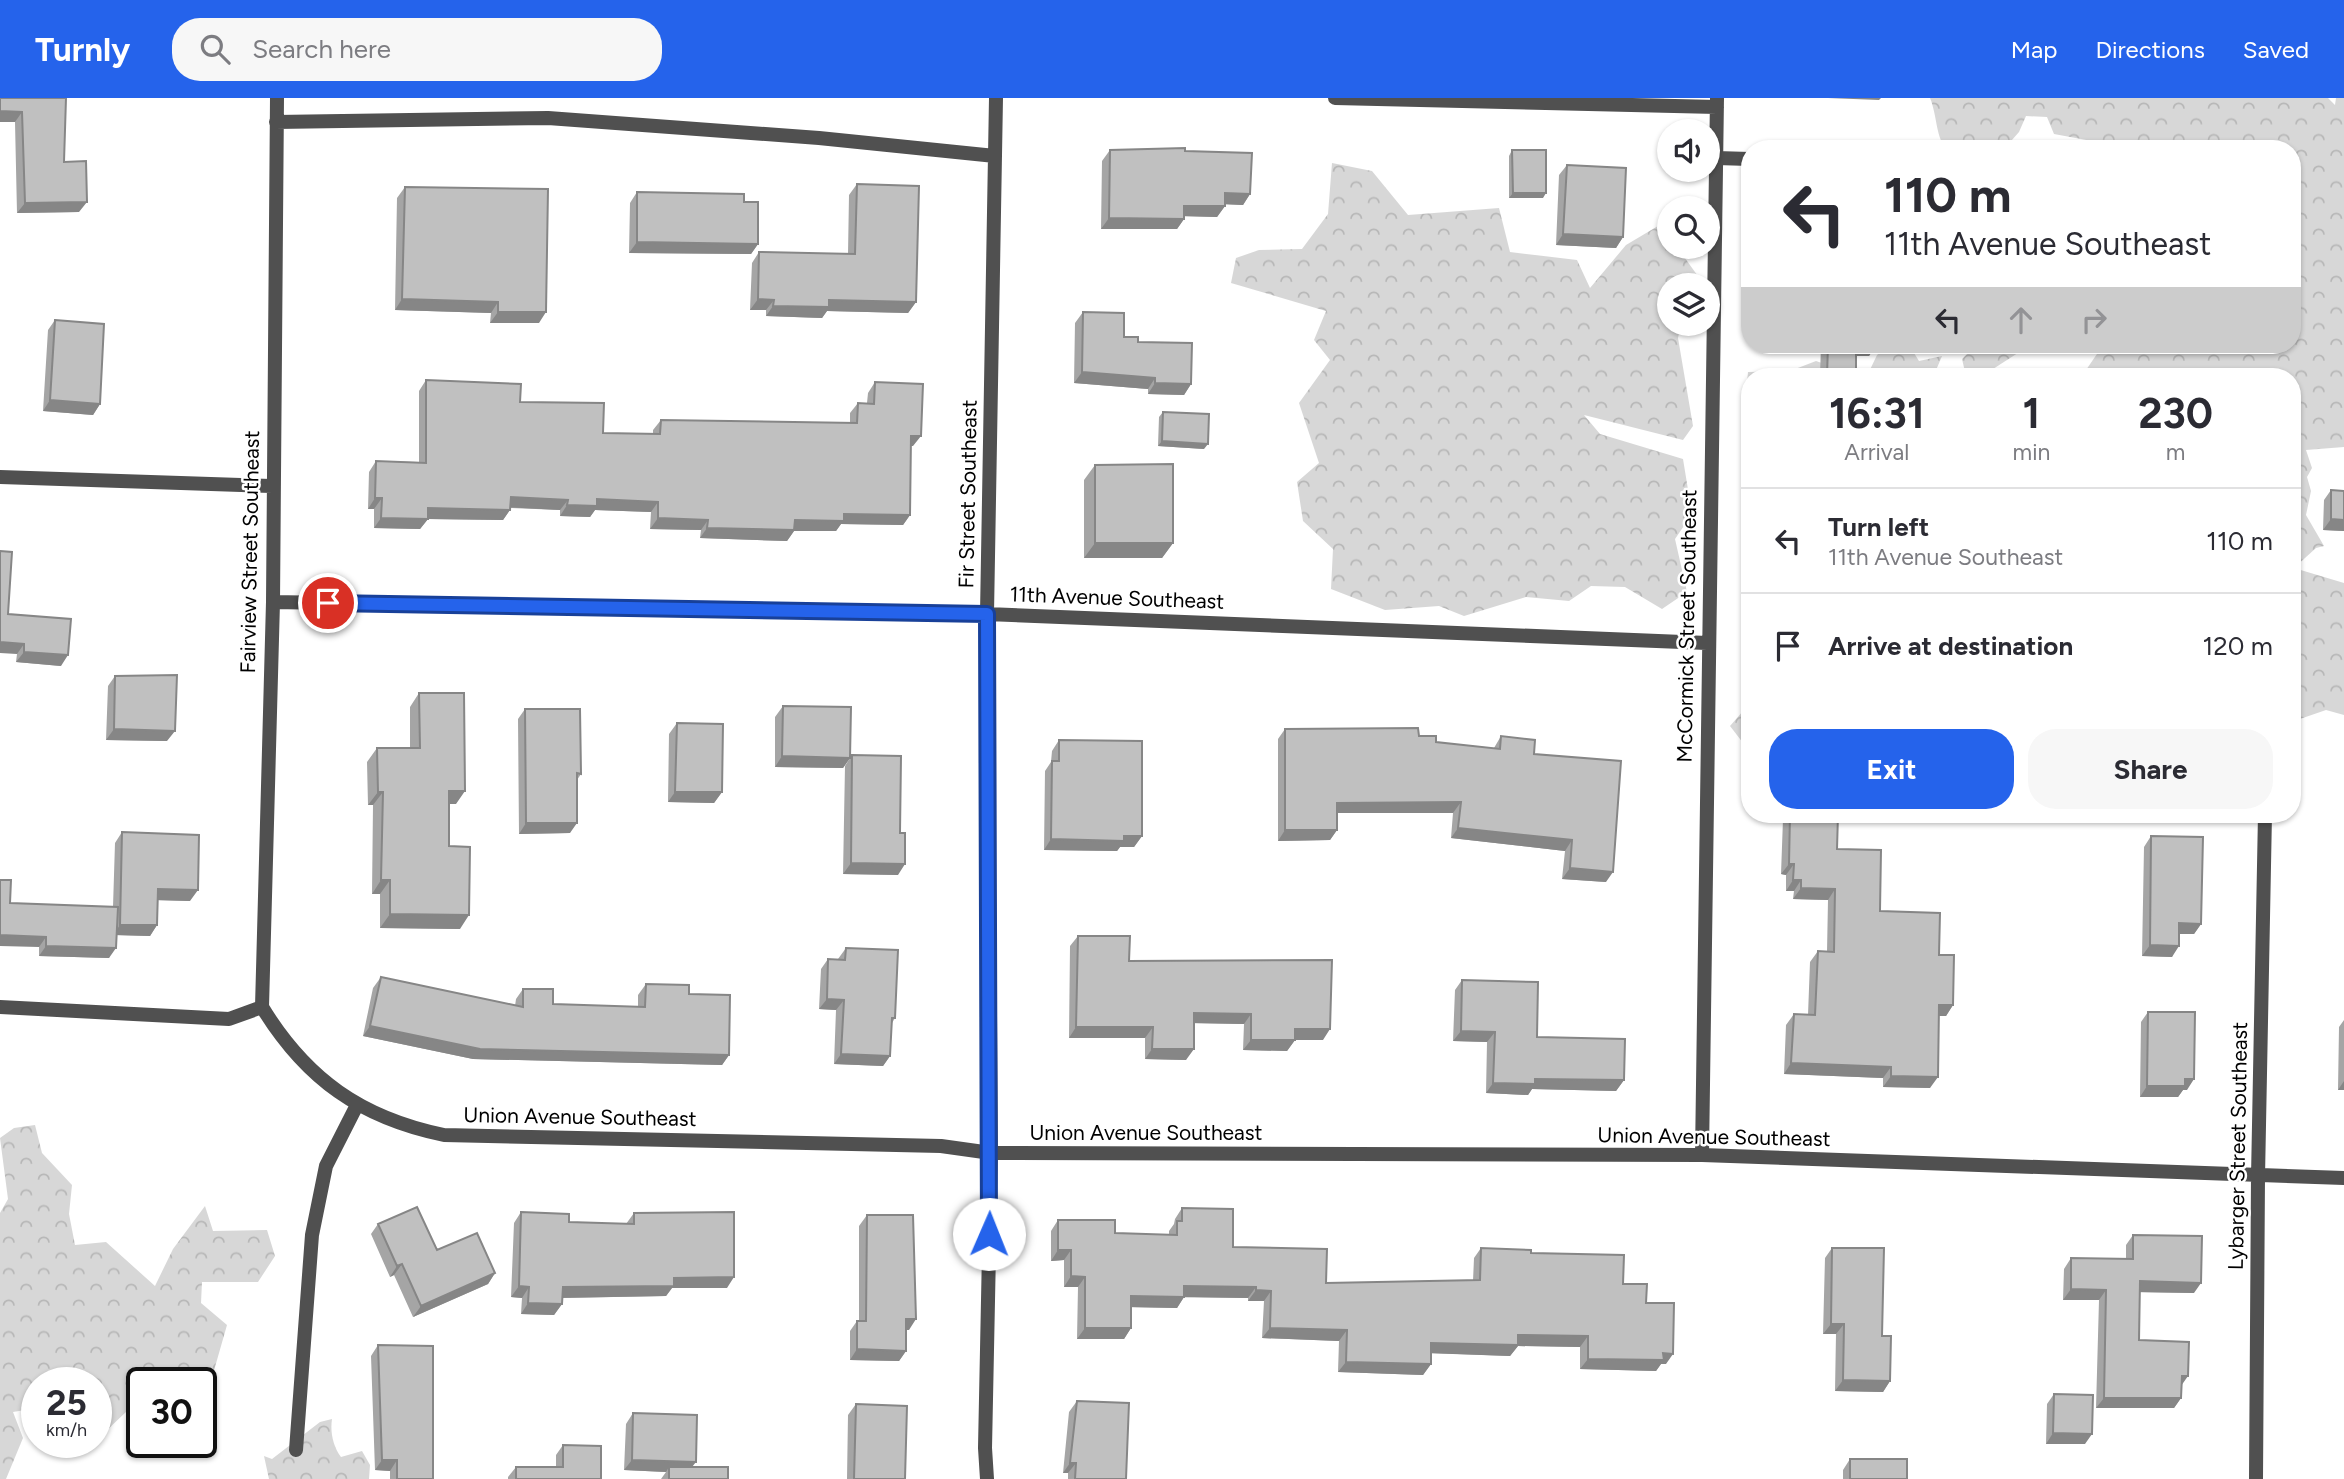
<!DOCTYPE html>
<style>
:root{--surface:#fff;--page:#f7f7f7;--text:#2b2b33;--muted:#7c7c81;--line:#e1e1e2;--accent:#2563eb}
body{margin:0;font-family:Figtree,sans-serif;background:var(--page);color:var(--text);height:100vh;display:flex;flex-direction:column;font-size:26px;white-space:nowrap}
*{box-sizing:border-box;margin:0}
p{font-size:23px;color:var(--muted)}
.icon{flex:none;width:38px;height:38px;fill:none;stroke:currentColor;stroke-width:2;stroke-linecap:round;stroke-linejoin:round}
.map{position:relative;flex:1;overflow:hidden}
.side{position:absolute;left:1741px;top:270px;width:560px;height:455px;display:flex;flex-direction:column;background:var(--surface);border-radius:28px;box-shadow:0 2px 5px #0004}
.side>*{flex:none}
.top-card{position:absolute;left:1741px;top:42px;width:560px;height:214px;border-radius:28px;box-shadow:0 2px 5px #0004;background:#fff;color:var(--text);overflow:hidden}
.fabs{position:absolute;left:1657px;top:21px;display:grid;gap:14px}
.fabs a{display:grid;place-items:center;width:63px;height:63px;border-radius:50%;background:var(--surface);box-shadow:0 2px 5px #0004;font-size:35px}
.speed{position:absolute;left:21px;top:1269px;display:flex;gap:14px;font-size:35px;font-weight:700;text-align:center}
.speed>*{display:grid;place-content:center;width:91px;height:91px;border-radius:50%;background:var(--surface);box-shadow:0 2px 5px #0004;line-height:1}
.speed small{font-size:18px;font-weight:400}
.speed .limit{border:4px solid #111;border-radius:10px;background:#fff;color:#111}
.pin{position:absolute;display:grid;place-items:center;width:60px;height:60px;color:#fff;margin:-30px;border:4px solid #fff;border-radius:50%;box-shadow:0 2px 7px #0007}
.me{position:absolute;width:77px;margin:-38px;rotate:1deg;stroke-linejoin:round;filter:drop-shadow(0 0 5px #0008)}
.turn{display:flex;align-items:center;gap:24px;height:147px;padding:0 28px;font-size:32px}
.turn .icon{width:91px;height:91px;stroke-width:2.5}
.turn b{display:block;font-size:49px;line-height:60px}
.lanes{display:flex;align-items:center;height:66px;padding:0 28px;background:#0003;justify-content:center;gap:35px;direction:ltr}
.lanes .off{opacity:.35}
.eta{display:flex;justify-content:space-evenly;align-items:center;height:119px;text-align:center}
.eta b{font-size:42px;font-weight:700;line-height:49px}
.action{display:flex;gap:14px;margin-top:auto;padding:14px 28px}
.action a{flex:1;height:80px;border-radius:28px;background:var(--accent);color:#fff;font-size:28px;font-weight:700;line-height:80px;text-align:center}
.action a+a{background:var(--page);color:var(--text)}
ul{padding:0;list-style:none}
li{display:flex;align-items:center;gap:21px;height:105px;padding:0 28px;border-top:2px solid var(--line)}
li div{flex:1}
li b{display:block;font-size:26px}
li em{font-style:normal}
header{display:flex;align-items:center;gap:42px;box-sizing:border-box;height:98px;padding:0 35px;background:var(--accent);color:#fff}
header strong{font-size:33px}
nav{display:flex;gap:38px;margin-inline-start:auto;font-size:24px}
.search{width:490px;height:63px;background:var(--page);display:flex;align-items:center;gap:18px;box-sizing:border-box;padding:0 24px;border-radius:28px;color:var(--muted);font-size:26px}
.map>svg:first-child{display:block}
.forest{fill:url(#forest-crowns)}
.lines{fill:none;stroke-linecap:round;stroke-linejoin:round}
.street{stroke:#505050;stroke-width:14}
.wall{fill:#a5a5a5}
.shaded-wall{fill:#868686}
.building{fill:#c0c0c0;stroke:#868686;stroke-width:2}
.route-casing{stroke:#184099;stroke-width:18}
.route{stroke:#2563eb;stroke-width:12}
.labels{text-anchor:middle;stroke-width:5;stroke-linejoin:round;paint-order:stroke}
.street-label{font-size:21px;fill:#000;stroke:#fff}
</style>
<header>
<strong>Turnly</strong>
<div class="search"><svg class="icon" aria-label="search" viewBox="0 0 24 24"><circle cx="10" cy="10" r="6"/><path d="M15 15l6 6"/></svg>Search here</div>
<nav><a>Map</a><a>Directions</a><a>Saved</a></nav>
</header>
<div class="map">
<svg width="2344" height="1381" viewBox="0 0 2344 1381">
<defs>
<pattern id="forest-crowns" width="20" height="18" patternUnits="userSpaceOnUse" patternTransform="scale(1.75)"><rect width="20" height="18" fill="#d7d7d7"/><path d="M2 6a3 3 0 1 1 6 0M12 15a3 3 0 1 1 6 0" fill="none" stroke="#b7b7b7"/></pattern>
</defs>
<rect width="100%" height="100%" fill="#fff"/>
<path class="forest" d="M1930 0H2328L2335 7 2336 0H2344V349L2306 352 2312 370 2307 379 2311 393 2306 417 2324 448 2316 450 2294 470 2344 485V617L2326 612 2297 622 2299 657 2293 658 2292 278H2086V272L2099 253 2118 256 2120 247H2292V51H2097V44L2054 36 2047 19 2026 18 2019 34 2004 51H1947C1936 42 1937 16 1930 0Z
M1332 65 1372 73 1408 117 1499 110 1510 154 1577 162 1590 190 1626 147 1658 128 1669 141 1670 149H1677L1700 181 1697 187H1670V226H1681L1678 240 1693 328 1683 342 1584 317 1600 336 1683 361 1692 416 1675 441 1687 494 1662 511 1625 489 1591 488 1569 503 1526 499 1464 518 1439 508 1385 512 1331 491 1333 451 1303 423 1297 384 1319 365 1299 305 1330 262 1314 242 1326 213 1231 185 1236 160 1259 152 1302 151 1328 116Z
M1890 247H1909L1919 263 1942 258 1934 277 1955 278H1867L1877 257Z
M1976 247H2018L2021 253 1993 271 1996 278H1966L1962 261Z
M1816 263 1860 278H1750V299L1746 296 1748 274 1790 273Z
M1750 605V654L1730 628Z
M35 1027 42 1055 72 1087 69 1116 75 1147 106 1144 155 1188 173 1151 205 1108 213 1133 267 1132 275 1158 258 1184H202L201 1205 227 1227 213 1276 201 1287 142 1284V1290L126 1292V1314L106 1333 96 1321V1284H37V1310L13 1314 23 1340 6 1381H0V1115L8 1101 0 1040 14 1030Z
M332 1321C330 1334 333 1348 341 1359L362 1353 370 1367 369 1381H269L264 1358 272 1361 320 1324Z"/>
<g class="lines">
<path class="street" d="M1335 0 1717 9
M276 24 548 20 819 40 995 58
M1716 60 1750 61
M0 379 272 388
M273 504 987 516 1707 545
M0 909 229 921 262 909
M262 909C306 981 361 1020 444 1037L941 1048 991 1055 1702 1057 2344 1080
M262 909 273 504 277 0
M1702 1057 1717 0
M296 1352 312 1137 326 1068 357 1007
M987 1381 985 1350 991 1055 987 516 996 0
M2256 1381 2258 1079 2265 716"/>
</g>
<path class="wall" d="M0 0H66L64 64 79 114 17 115 15 24Z
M1110 52 1185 53 1250 96 1243 107 1225 106V108L1217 119 1184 118V121L1177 131H1101L1102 63Z
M1512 52 1543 100H1509V58Z
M1567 67 1623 139 1616 150 1556 147 1559 77Z
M857 86 916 204 908 215 827 213 822 220 766 218V212H750L752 165 759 154 848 156 849 97Z
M405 89 539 225H490L491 215 395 212 397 100Z
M637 94 744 104 758 146 751 156 629 155 630 105Z
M1083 214 1124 239 1138 244 1191 286 1184 297 1148 296V291L1074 285 1075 225Z
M55 222 100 306 93 317 43 313 48 232Z
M1821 247H1876L1869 258H1856V278H1820Z
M426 282 520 304 603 335 653 336V332L661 322 850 325V315L858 305H867L868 295 875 284 913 348H911L910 417 903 427 841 426 836 433H794L787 443 700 440 701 432 650 431 651 414 595 412 590 419 560 418V412L511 410 503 422 428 421 420 431 374 430V411H368L369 374 376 363 419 364V293Z
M1163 314 1204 351 1158 348 1159 319Z
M1095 367 1173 445 1162 460H1084V382Z
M2331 392 2344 433 2323 432 2324 402Z
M8 516 61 568 16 564 17 556Z
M115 578 167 643 106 642 108 588Z
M419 595 456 706H449V748L460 831 380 830V796H372L373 707H368L367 664 377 650H410V609Z
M783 608 850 660 843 670 775 669V619Z
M525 611 581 676 577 682 570 735 519 736 518 621Z
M677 625 722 694 714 705 668 704 669 636Z
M1285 631 1419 638 1436 644 1494 650 1501 638 1534 656 1606 784 1562 781 1565 753 1451 740 1453 715H1337V732L1330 742 1278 743V641Z
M1059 642 1142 738 1134 749H1120L1117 753 1044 752 1045 673 1051 664 1052 653Z
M852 657 898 777 843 776 845 668Z
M1787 716H1838L1837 751 1880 813 1939 857 1953 907 1946 918H1939L1930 990 1883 989V980L1784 976 1786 927 1794 916 1808 917 1810 864 1818 853 1827 854 1828 802 1793 801 1794 793H1786V777L1781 776 1783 721Z
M122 734 190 803 158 802 157 827 150 838 117 837 109 860 39 858V849L10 805 113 809 115 745Z
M2151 738 2201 826 2194 836H2179L2172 859 2142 858 2144 749Z
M1078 838 1129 863 1323 942H1295L1287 953 1243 952 1244 926 1194 925 1186 962 1145 961V940H1069L1070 848Z
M846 850 895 920 892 925 890 958 883 968 834 966 836 912 819 911 821 871 828 861H838Z
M381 879 515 908 516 901 523 891 553 906 638 909V897L646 886 689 896 729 957 722 967 473 961 363 938 373 890Z
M1462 882 1537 939 1624 982 1616 993 1532 991 1528 997 1486 995 1487 944 1453 943 1455 892Z
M2148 914 2187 992H2183L2178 999H2140L2141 924Z
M2344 922V992H2338L2339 929Z
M1182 1110 1233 1149 1326 1185 1473 1183 1474 1160 1481 1150 1531 1155 1623 1186 1646 1205 1666 1266H1661L1656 1273 1580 1271V1249L1518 1248 1510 1258 1431 1255V1266L1423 1277 1338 1274 1339 1243 1262 1240 1264 1203H1248V1200L1184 1199 1177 1210 1131 1209V1230L1124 1241H1077L1078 1189H1064V1162L1051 1163V1133L1058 1122 1115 1135 1169 1137V1133L1174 1126 1175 1121Z
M521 1114 569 1124 626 1126 634 1115 727 1190H672L666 1198 562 1200V1206L554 1217 521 1216 522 1200 511 1199 514 1125Z
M867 1117 909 1232H906V1253L899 1263 850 1262V1233L857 1223H859V1128Z
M378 1126 437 1152 495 1175 488 1186 413 1219 394 1177 390 1179 371 1136Z
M2133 1137 2194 1195 2139 1194V1242L2181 1288V1300L2174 1310H2096L2099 1202H2063L2064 1171 2071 1160 2126 1161V1147Z
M1832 1150 1882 1238 1890 1283 1883 1294 1835 1293 1836 1236H1823L1825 1160Z
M378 1247 433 1381H390V1373L375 1372 371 1258Z
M2054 1296 2085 1346H2046L2047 1306Z
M1077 1303 1126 1381H1068V1375H1063L1069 1314Z
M856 1306 905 1381H847L848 1317Z
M633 1315 692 1369 728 1381H661L666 1374 624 1372 626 1326Z
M563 1347 601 1381H508V1379L516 1369H556V1357Z
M1850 1361 1907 1381H1843V1372Z"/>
<path class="shaded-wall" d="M1828 0H1881L1879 2Z
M0 13 22 14 15 24H0Z
M1225 95 1250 96 1243 107 1218 106Z
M1513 95H1546L1543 100H1509Z
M87 104 79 114 17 115 25 105Z
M1184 108H1225L1217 119 1177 118Z
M1109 120 1184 121 1177 131H1101Z
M1563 136 1623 139 1616 150 1556 147Z
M637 144 758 146 751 156 629 155Z
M402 201 498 204 491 215 395 212Z
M758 201 774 202 766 212H750Z
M829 202 916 204 908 215 827 213 822 220 766 218 773 208Z
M498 214H546L539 225H490Z
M1856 247 1876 248 1869 258H1849Z
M1082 274 1155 280 1148 291 1074 285Z
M1155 285 1191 286 1184 297 1148 296Z
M50 302 100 306 93 317 43 313Z
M911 338H921L913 348H904Z
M1162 343 1208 346 1204 351 1158 348Z
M511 399 568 402 560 412 503 409Z
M375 400H382L374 411H368Z
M597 401 658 404 651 414 595 412 590 419 560 418 567 407Z
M428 410 510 412 503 422 428 421 420 431 374 430 381 420Z
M844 416 910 417 903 427 841 426 836 433H794L787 443 700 440 707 430 795 422Z
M658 420 708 422 701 432 650 431Z
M2331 421 2344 422V433L2323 432Z
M1095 445H1173L1162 460H1084Z
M0 544 24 546 17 556 0 555Z
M24 554 68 557 61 568 16 564Z
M114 631 175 633 167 643 106 642Z
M782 658 850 660 843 670 775 669Z
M449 693H465L456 706H440Z
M378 694H383L373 707H368Z
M675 694H722L714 705 668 704Z
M1461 704 1453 715H1330L1337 705Z
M526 725H577L570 735 519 736Z
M1458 730 1572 742 1565 753 1451 740Z
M1285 732H1337L1330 742 1278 743Z
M1124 738H1142L1134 749H1120L1117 753 1044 752 1051 741Z
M851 765 905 766 898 777 843 776Z
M1789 766H1794L1786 777 1781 776Z
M1570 770 1613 774 1606 784 1562 781Z
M381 782H390L380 796H372Z
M1793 782H1801L1794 793H1786Z
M1801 790 1835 791 1828 802 1793 801Z
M158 791 198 792 190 803 151 802Z
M390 816 469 817 460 831 380 830Z
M2179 825 2201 826 2194 836H2172Z
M120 827H157L150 838 113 837Z
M0 837 46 839 39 849 0 848Z
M2150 847 2179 848 2172 859 2142 858Z
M46 848 116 850 109 860 39 858Z
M827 901 844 902 836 912 819 911Z
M1939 907H1953L1946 918H1932Z
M1194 915 1251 916 1244 926 1187 925Z
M370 928 729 957 722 967 473 961 363 938Z
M1076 929H1153L1145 940H1069Z
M1295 931H1330L1323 942H1288Z
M1461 933 1495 934 1487 944 1453 943Z
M1251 942H1295L1287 953 1243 952Z
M1152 951H1194L1186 962 1145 961Z
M841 956 890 958 883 968 834 966Z
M1791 965 1891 969 1883 980 1784 976Z
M1891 978 1938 979 1930 990 1883 989Z
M1535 981 1624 982 1616 993 1532 991 1528 997 1486 995 1493 985Z
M2185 981H2194L2187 992H2183L2178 999H2140L2147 988Z
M2344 983V992H2338Z
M1058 1152H1071L1064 1162 1051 1163Z
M402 1166 394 1177 390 1179 397 1168Z
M495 1175 488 1186 413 1219 421 1208Z
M1071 1178 1085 1179 1078 1189H1064Z
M734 1179 727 1190H672L666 1198 555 1200 563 1189 674 1180Z
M2140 1183 2201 1185 2194 1195 2132 1194Z
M519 1188 529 1189 522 1200 511 1199Z
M1184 1188 1256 1189 1248 1200 1177 1199Z
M2071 1191 2106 1192 2099 1202H2063Z
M1256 1192 1271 1193 1264 1203H1248Z
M1131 1198 1184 1199 1177 1210 1124 1209Z
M528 1205 562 1206 554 1217 521 1216Z
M906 1221H916L909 1232H899Z
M1831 1226H1844L1836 1236H1823Z
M1085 1230H1131L1124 1241H1077Z
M1270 1230 1347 1232 1339 1243 1262 1240Z
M1518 1237 1588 1238 1580 1249 1518 1248 1510 1258 1424 1255 1431 1245Z
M857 1251 906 1253 899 1263 850 1262Z
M1663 1255 1673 1256 1666 1266H1661L1656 1273 1580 1271 1588 1261Z
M1346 1264 1431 1266 1423 1277 1338 1274Z
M2182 1278H2188L2181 1288Z
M1843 1282 1890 1283 1883 1294 1835 1293Z
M2104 1300H2181L2174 1310H2096Z
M2053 1335 2092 1336 2085 1346H2046Z
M382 1362H397L390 1373 375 1372Z
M632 1362 696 1364 688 1374 669 1369 666 1374 624 1372Z
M1070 1365H1076L1068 1375H1063Z"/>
<path class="building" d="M0 0H66L64 64 86 63 87 104 25 105 22 14 0 13Z
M1185 50V53L1252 55 1250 96 1225 95V108H1184V121L1109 120 1110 52Z
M1512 52H1546V95H1513Z
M1567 67 1626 70 1623 139 1563 136Z
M857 86 919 88 916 204 829 202V209L773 208 774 202 758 201 759 154 855 156Z
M405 89 548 91 546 214H498V204L402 201Z
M637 94 744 96V104H758V146L637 144Z
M1083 214 1124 215V239H1138V244L1192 245 1191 286 1155 285V280L1082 274Z
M55 222 104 226 100 306 50 302Z
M1828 247H1876V248L1856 247V278H1827Z
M426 282 521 286 520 304 604 305 603 335 660 336 661 322 857 325 858 305 874 306 875 284 923 286 921 338H911L910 417 844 416V423L795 422 794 432 707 430 708 422 658 420V404L597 401V408L567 407 568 402 511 399 510 412 428 410V421L381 420 382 400H375L376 363 426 365Z
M1163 314 1209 316 1208 346 1162 343Z
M1173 366V445H1095V367Z
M2331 392 2344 393V422L2331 421Z
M0 453 12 454 8 516 71 521 68 557 24 554V546L0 544Z
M177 577 175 633 114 631 115 578Z
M419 595H464L465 693H449V748L470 749 469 817 390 816V782H381L383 694H378L377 650H420Z
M783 608 851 609 850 660 782 658Z
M525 611H580L581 676 577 675V725H526Z
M677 625 723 626 722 694H675Z
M1418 630 1419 638H1436V644L1500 651 1501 638 1535 642 1534 656 1621 663 1613 774 1570 770 1572 742 1458 730 1461 704 1337 705V732H1285V631Z
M1059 642 1142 643V738H1124V743L1051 741 1052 663H1059Z
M852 657 901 658 900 735H905V766L851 765Z
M1790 716H1838L1837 751 1881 752 1880 813 1940 815 1939 857H1954L1953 907H1939L1938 979 1891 978V969L1791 965 1794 916 1815 917 1818 853 1834 854 1835 791 1801 790V782H1793L1794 766H1789Z
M122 734 199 737 198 792 158 791 157 827H120Z
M2151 738 2203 739 2201 826 2179 825V848L2150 847Z
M0 782H11L10 805 118 809 116 850 46 848V839L0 837Z
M1078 838H1130L1129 863 1332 862 1330 931H1295V942H1251V916L1194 915V951H1152L1153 929H1076Z
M846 850 898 852 895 920H892L890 958 841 956 844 902 827 901 828 861 845 862Z
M381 879 523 909V891H553V906L645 909 646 886 689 887V896L730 897 729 957 480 951 370 928Z
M1462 882 1538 884 1537 939 1625 941 1624 982 1535 981V986L1493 985 1495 934 1461 933Z
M2148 914H2195L2194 981H2185V988H2147Z
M417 1109 437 1152 477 1135 495 1175 421 1208 402 1166 397 1168 378 1126Z
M1182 1110 1233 1111V1149L1327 1151 1326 1185 1480 1182 1481 1150 1531 1152V1155L1624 1157 1623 1186H1647L1646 1205H1674L1673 1256 1663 1255 1664 1262 1588 1261V1238L1518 1237V1247L1431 1245V1266L1346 1264 1347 1232 1270 1230 1271 1193 1256 1192V1189L1184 1188V1199L1131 1198V1230H1085V1179L1071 1178V1152H1058V1122H1115V1135L1177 1137V1123H1182Z
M521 1114 569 1116V1124L634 1126V1115L734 1114V1179L674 1180V1188L563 1189 562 1206 528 1205 529 1189 519 1188Z
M867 1117H913L916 1221H906V1253L857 1251V1223H866Z
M2133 1137 2202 1138 2201 1185 2140 1183 2139 1242 2189 1244 2188 1278H2182L2181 1300H2104L2106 1192 2071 1191V1160L2133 1161Z
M1832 1150H1884L1882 1238H1891L1890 1283 1843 1282 1844 1226H1831Z
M378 1247 433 1248V1381H397V1362H382Z
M2054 1296 2093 1297 2092 1336 2053 1335Z
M1077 1303 1129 1305 1126 1381H1075L1076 1365H1070Z
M856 1306 907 1308 905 1381H854Z
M633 1315 697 1317 696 1364 632 1362Z
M563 1347 601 1348V1381H516V1369H563Z
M1850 1361H1907V1381H1850Z
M669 1369H728V1381H669Z"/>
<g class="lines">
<g class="route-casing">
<path id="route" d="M328 505 987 516 989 1136"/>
</g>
<use href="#route" class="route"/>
</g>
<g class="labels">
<g class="street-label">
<text transform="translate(968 396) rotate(-89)" y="7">Fir Street Southeast</text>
<text transform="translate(250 454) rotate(-89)" y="7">Fairview Street Southeast</text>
<text transform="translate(1117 500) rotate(2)" y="7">11th Avenue Southeast</text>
<text transform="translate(1687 528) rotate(-89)" y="7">McCormick Street Southeast</text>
<text transform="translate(580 1019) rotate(1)" y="7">Union Avenue Southeast</text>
<text x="1146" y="1042">Union Avenue Southeast</text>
<text transform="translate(1714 1039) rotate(1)" y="7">Union Avenue Southeast</text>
<text transform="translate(2238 1048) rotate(-89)" y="7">Lybarger Street Southeast</text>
</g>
</g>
</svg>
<div class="fabs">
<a><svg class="icon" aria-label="sound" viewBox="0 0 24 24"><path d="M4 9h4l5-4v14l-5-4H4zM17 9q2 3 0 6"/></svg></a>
<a><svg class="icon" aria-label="search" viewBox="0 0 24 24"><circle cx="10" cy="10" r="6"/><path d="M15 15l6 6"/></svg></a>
<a><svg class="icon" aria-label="layers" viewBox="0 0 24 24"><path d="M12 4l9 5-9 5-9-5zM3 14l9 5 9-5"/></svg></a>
</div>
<div class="speed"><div>25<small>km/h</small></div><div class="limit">30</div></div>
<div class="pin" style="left:328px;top:505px;background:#d93025"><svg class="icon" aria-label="arrive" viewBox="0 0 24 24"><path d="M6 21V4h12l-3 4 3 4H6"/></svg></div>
<svg class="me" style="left:989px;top:1136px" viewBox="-20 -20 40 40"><circle r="19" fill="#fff"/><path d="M0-13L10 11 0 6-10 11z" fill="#2563eb"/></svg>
<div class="top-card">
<div class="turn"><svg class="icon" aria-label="left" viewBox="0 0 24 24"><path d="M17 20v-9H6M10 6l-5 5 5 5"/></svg><div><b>110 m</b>11th Avenue Southeast</div></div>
<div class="lanes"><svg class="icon" aria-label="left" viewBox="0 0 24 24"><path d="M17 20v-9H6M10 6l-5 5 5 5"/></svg><svg class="icon off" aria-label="ahead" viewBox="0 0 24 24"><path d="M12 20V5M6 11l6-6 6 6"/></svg><svg class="icon off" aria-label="right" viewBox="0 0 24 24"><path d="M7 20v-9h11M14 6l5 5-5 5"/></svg></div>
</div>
<section class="side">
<div class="eta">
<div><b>16:31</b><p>Arrival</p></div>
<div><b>1</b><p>min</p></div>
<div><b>230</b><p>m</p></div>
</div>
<ul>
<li><svg class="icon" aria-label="left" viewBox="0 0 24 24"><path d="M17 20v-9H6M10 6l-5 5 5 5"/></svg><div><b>Turn left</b><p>11th Avenue Southeast</p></div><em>110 m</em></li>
<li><svg class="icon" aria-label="arrive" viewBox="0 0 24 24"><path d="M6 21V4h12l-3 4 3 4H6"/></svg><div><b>Arrive at destination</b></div><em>120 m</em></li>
</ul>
<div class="action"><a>Exit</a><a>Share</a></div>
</section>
</div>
